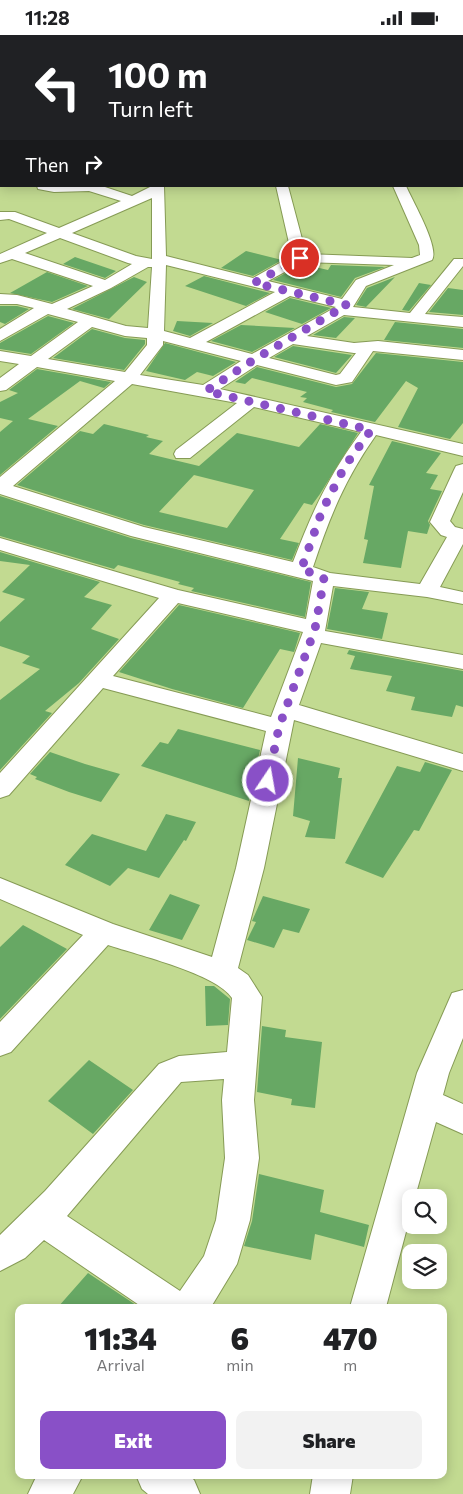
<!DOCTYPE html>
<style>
:root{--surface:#fff;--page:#f2f2f2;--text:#202124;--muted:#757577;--accent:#8950c7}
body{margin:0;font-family:Commissioner,sans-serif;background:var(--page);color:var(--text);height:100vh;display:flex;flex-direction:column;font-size:19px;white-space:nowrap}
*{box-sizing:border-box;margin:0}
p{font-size:16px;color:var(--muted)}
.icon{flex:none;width:28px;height:28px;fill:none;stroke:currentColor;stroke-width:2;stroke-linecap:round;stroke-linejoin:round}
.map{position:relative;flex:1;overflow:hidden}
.side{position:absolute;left:15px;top:1269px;width:432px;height:175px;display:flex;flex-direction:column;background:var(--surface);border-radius:10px;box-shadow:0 2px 12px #0003}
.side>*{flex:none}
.guide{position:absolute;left:0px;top:0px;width:464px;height:152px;box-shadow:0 2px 12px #0003;background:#202124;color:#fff;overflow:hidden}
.controls{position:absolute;left:402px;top:1154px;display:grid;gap:10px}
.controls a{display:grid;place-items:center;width:45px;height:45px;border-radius:10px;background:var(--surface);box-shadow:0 2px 12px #0003;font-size:25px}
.pin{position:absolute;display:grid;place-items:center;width:42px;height:42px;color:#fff;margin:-21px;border:2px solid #fff;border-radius:50%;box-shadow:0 1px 5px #0007}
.me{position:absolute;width:55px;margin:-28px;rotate:12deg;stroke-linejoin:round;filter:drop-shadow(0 0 4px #0008)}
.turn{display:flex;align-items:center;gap:18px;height:105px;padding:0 25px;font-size:22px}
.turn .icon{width:65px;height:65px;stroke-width:2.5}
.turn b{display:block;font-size:35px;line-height:42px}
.then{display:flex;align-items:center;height:48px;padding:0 25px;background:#0003;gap:10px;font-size:19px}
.eta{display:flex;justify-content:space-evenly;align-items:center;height:85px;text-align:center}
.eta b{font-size:30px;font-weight:800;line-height:35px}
.button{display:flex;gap:10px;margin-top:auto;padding:10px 25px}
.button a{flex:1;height:58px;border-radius:10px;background:var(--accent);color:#fff;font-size:20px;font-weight:800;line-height:58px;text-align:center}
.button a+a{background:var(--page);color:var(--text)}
.status{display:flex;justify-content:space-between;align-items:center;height:35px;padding:0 25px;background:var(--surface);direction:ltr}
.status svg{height:14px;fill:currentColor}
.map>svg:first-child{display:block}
.building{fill:#67a864;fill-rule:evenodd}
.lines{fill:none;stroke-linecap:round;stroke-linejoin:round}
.minor-casing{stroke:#869b55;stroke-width:2}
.major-casing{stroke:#8f5a0b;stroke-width:1}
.minor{fill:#fff;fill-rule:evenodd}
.major{fill:#e5b270;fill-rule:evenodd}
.route{stroke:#8950c7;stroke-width:9;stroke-dasharray:0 16.2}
</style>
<div class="status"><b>11:28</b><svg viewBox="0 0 49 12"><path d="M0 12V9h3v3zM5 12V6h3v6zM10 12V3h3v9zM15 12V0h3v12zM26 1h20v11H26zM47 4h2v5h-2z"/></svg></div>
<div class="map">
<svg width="463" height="1459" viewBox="0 0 463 1459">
<rect width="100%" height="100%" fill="#c2da91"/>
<path class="building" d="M246 216 282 225 253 241 221 233Z
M75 222 116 236 105 243 63 229Z
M302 229 328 235 331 230 385 232 355 243 341 262 273 245Z
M47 237 88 251 52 267 10 258Z
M204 241 270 258 246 271 185 251Z
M134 242 147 247 109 284 72 274Z
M395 242 366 272 356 270 367 253Z
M419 248 431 250 409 276 402 275Z
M448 253 463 255V280L429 277Z
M290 263 331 273 302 289 265 277Z
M0 271H17L29 274 5 289 0 287Z
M48 281 74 288 31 319 0 314V308Z
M344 282 355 283 336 303 313 300Z
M177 286 213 288 190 301 173 296Z
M395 287 463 294V313L384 305Z
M241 290 295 293 252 317 211 306Z
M92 294 125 303 145 305V309L124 335 53 323Z
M165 308 236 327 213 341 197 337 185 345 146 336Z
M293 311 352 320 336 338 274 322Z
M376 318 463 327V388L450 404 398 392 418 353 406 346 375 387 331 377 333 375 303 367 307 363 300 362 307 357 252 343 245 349 235 347 257 332 336 352 352 349Z
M37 334 111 347 104 353 80 346 28 384 58 391 0 440V397L13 386 0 383V367L18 358 9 355Z
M104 389 149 400 146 402 163 406 149 419 199 431 237 398 299 412 320 389 358 398 320 459 312 470 304 468 280 504 299 508 292 525 144 490 17 450 80 396 93 399ZM194 440 254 455 227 493 159 477Z
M392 406 441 418 426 438 438 440 430 454 442 456 428 486 430 490 427 499 408 496 401 533 363 528 368 505 364 504 374 451 369 450Z
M0 461 131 503 311 547 305 582 191 556 194 553 178 549 180 547 118 530 114 534 0 501Z
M0 517 100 547 84 562 112 570 91 594 119 604 79 648 45 676 52 678 0 735V665L40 634 22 628 30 621 0 611V587L25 564 2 557 30 530 0 526Z
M335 553 369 557 362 574 388 578 382 604 327 594Z
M179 570 300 598 294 617 280 614 243 673 172 654 119 637Z
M349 615 463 636V672L456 670 452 682 411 675 415 662 386 656 392 641 350 634 355 621 347 619Z
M178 694 260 715 249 766 141 731 160 707 168 709Z
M50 717 85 729 120 739 101 767 69 757 35 744 37 742 30 739Z
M298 723 340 733 338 743H342L335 804 305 802 310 786 293 781Z
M425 727 452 735 419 796 414 795 383 843 345 828 397 731 420 737Z
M166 779 196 787 186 806 184 805 159 843 128 833 110 851 65 830 92 799 146 816Z
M170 859 200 870 182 905 149 895Z
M263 861 310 874 299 898 283 894 274 913 247 905 256 887 252 886Z
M23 890 67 914 0 984V912Z
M205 951H214L230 964 228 990 206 991Z
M262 991 286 995 285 1002 322 1007 315 1073 291 1070 292 1064 257 1057Z
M89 1025 133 1055 93 1099 48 1066Z
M259 1139 324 1155 320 1177 369 1190 364 1212 315 1199 311 1225 244 1211 252 1186Z
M88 1238 139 1272H58Z"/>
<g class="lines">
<g class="minor-casing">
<path id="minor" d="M46 0H66L67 1H47Z
M152 0H162V1H152Z
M325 0H335V1H325Z
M462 23H463V29H462Z
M462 62H463V68H462Z
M0 113H1V121H0Z
M0 138H1V146H0Z
M462 143H463V151H462Z
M37 151H102L132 161 152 151H164L166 221 253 243 292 221 276 151H288L306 219 412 223 420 220 419 210 393 151H406C412 165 440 213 432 225L366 251 353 272 410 278 454 224H463V231L425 279 463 282V292L344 280 307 301 354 308 378 306 463 315V325L373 316 352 347 336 350 257 330 220 354 463 409V421L376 400C345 444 330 481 313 532L330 538 420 549 447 502 441 500 430 487 454 435 456 431 463 429V457L450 486 455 492 463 494V509L440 552 463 557V569L427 562 333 551 325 596 463 620V634L321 608 299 670 463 719V736L294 685 264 833 238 933 248 940 262 962 254 1065 259 1123 250 1185 237 1229 211 1272H142L44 1205 25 1223 0 1236V1200L45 1156 159 1029 179 1021 227 1017 232 963C217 939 138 920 108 910L11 1017 0 1021V987L83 900 0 864V843L113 889 212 922 236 833 266 696 103 653 9 760 0 763V738L159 563 0 515V503L178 555 306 584 313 546 131 501 0 459V442L115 346 37 332 6 355 0 356V343L19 329 0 326V316L31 321 78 287 48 279 0 306V294L34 273 17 269H0V259L17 260 52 269 93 251 12 224 0 228V219L47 198 9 184 0 185V177H15L59 193 121 166 89 156 54 157 38 154ZM152 163V224L136 221 72 198ZM60 203 128 228 132 229 105 245 25 218ZM303 227 394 230 356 245 342 264 268 246ZM166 230 275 257 190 303 164 296ZM148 232H152L148 293 126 291 67 274 111 253ZM290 261 336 272 252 319 206 307ZM92 292 125 301 147 303V310L125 337 48 324ZM163 306 241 326 203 350 140 340 163 310ZM293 309 354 318H356L340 339 336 340 269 323ZM132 349 237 368 176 415 174 419 176 423H190L254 372 361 397C329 440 312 477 293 527L144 492 13 451ZM178 568 303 597 271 682 113 641ZM224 1044 222 1065 225 1123 216 1185 204 1221 180 1256 67 1181 181 1047Z
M463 955V1003L449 1038 443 1060 463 1069V1099L436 1087 415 1162H411V1178L386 1272H350L417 1038 452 958Z
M37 1440H83L73 1459H28Z
M136 1440H188L194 1445 200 1459H148L142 1454Z
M313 1440H353L350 1459H310Z"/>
</g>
<g class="major-casing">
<path id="major" d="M462 47H463V55H462Z
M0 54H1V62H0Z"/>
</g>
<use href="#minor" class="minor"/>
<use href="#major" class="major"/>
</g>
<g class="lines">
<path class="route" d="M268 746 279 692 315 594 324 544 317 539 301 535 322 476 345 431 371 395 206 356 255 324 347 270 254 248 300 223"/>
</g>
</svg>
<div class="controls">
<a><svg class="icon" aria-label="search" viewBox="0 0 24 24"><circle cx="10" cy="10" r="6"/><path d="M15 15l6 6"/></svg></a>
<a><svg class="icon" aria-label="layers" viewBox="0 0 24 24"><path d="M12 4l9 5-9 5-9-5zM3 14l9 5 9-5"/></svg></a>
</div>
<div class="pin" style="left:300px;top:223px;background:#d93025"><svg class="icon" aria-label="arrive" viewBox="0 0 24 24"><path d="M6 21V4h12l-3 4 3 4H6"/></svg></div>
<svg class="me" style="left:268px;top:746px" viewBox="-20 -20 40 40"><circle r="17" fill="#8950c7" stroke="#fff" stroke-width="3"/><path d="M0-11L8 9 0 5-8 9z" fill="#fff"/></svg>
<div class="guide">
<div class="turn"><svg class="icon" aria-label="left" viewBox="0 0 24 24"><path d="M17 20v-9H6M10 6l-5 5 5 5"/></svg><div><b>100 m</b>Turn left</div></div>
<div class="then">Then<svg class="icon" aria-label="right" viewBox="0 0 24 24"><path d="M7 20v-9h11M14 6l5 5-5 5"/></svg></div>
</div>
<section class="side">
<div class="eta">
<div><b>11:34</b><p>Arrival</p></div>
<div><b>6</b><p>min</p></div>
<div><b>470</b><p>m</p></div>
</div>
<div class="button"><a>Exit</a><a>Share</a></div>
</section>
</div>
